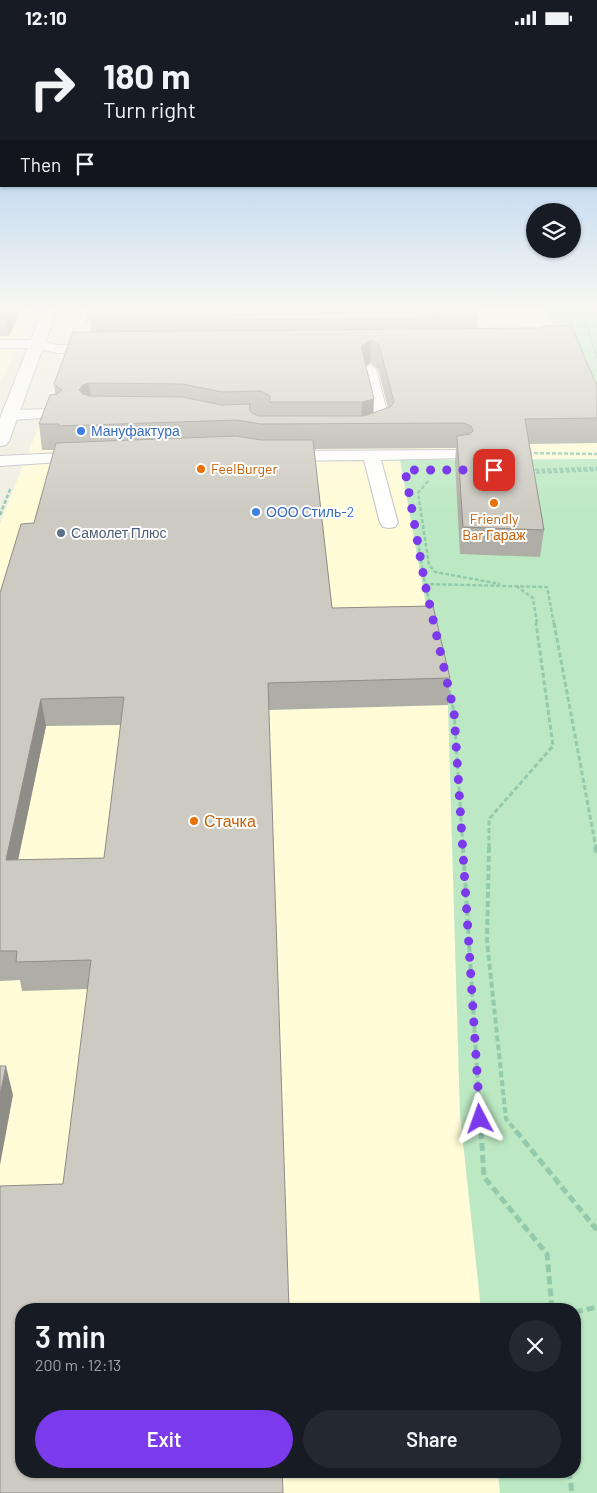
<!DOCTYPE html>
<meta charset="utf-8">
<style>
:root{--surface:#171b24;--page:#242831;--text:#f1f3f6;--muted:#9ea1a6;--accent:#7c3aed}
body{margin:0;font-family:Barlow,sans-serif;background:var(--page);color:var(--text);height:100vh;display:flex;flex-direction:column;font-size:19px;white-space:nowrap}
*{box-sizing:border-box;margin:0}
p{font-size:16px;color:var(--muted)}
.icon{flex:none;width:28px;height:28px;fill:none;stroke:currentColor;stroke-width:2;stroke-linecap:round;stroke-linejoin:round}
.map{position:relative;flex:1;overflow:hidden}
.sheet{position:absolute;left:15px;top:1268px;width:566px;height:175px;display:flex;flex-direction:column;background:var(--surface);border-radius:20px;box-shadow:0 1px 4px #0004}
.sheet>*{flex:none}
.hud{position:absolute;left:0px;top:0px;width:598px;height:152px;box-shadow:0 1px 4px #0004;background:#171b24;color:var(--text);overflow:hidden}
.controls{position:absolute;left:526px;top:168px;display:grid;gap:10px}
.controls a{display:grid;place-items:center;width:55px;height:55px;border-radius:50%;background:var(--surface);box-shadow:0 1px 4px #0004;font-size:25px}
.pin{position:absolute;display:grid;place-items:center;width:42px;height:42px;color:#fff;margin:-21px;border-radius:10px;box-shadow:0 2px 8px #0006}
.me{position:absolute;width:55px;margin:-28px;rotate:356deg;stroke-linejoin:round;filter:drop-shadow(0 0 4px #0008)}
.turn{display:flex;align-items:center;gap:18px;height:105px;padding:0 20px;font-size:22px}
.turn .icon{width:65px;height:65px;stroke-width:2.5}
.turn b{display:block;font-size:35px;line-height:42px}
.then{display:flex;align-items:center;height:48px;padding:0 20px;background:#0003;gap:10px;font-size:19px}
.round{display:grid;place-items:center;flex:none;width:52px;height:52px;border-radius:26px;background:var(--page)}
.head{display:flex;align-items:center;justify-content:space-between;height:85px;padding:0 20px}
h1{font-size:30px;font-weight:600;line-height:38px}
.button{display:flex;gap:10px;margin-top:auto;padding:10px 20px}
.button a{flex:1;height:58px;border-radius:30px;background:var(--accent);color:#fff;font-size:20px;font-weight:600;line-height:58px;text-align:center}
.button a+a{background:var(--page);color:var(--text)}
.status{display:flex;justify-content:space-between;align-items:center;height:35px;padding:0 25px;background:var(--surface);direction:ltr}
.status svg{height:14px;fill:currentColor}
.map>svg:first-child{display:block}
.commercial{fill:#fffcd7}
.green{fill:#bce9c3}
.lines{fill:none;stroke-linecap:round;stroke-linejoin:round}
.service-casing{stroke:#bcbec5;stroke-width:2}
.secondary-casing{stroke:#bdbfc7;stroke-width:2}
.path-far4{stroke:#94caac;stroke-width:2;stroke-dasharray:3 1;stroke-linecap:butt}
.path-far3{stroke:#94caac;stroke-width:2.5;stroke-dasharray:4 2;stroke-linecap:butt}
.path-far2{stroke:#94caac;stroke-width:3;stroke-dasharray:5 2.5;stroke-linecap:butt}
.path-far1{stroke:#94caac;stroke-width:4;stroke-dasharray:6 3;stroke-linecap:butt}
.path{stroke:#94caac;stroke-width:5;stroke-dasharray:8 4;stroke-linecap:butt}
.service{fill:#fff;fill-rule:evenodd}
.secondary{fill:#fff;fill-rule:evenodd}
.wall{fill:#afaea6;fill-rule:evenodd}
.shaded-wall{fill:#8f8d87}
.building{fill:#cccac1;stroke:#8f8d87;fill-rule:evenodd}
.route{stroke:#7c3aed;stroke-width:9;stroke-dasharray:0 16.2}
.shop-dot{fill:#3f7fe0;stroke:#fff;stroke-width:2}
.food-dot{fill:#e8710a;stroke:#fff;stroke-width:2}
.service-dot{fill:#5c6f8a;stroke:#fff;stroke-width:2}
.labels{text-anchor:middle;stroke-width:4;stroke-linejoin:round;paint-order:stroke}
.far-shop-label{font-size:14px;fill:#366cbe;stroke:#fff;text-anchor:start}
.far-food-label{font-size:14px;fill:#c56008;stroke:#fff;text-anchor:start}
.far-service-label{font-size:14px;fill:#4e5e75;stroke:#fff;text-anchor:start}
.food-label{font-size:16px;fill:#c56008;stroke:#fff;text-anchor:start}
</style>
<div class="status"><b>12:10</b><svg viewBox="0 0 49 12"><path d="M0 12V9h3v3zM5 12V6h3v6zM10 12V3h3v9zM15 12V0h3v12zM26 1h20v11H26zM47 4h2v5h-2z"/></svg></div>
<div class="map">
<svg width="597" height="1458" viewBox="0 0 597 1458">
<rect width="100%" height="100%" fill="#efeee2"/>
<path class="commercial" d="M0 274H34L0 350Z
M85 274H544L568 313 597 385V424L400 425 448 670 460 1079 481 1274H21V1436H498L500 1458H0V489Z"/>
<path class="green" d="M544 274H597V385L568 313Z
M597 424V1458H500L498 1436H575V1274H481L460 1079 448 670 431 597 400 425Z"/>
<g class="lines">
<g class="service-casing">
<path id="service" d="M0 305H36L57 310 98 309 105 313 98 317 57 318 36 313H0Z
M369 330 376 334 391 392C385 399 372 402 363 400L361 397 363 394 375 390 362 334Z
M55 374 60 376 63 379 60 382 10 385 5 383 2 380 5 377 10 375Z
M461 415 467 417 469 420 467 423 381 425 398 488 395 492 389 493 383 492 380 488 364 425 284 426 278 424 276 421 278 418 284 416Z
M83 417 89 419 91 422 89 425 0 431V421Z"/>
</g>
<g class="secondary-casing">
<path id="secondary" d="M43 274H57L9 406 6 410 0 411V383Z"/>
</g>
<path class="path-far4" d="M567 274 584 321
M582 274 597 323
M86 288 91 274"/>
<path class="path-far3" d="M528 418 597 419
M529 435 597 433
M530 438 597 435
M428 446 418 458 429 530 435 537 500 549
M0 480 11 452
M417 501 425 549
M516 551 533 563 537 589
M431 573 425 549 547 552 554 589"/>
<path class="path-far2" d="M554 588 596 813
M449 655 454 677 463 813
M489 813V784L553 711 536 588"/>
<path class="path-far1" d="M463 812 481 1097
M489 812 487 906 506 1084 517 1097
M595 812 597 820"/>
<path class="path" d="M481 1096 484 1142 547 1219 552 1274
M516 1096 597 1195
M575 1277 597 1272
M569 1436 572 1458"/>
<use href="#service" class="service"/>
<use href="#secondary" class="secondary"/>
</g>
<path class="wall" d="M0 274H21L9 301H0Z
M478 283 477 294 597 351V408L529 409 544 495 540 522 460 519 455 427 456 413 314 414 332 573 450 643 448 670 269 675 63 1149 88 954 22 956 20 945 0 946V558L34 488 54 415H42L39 389 55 359 54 349 91 297 90 286ZM370 328 378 334 388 373 373 378 366 331ZM121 690 104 823 18 825 46 691Z"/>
<path class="shaded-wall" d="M6 274H21L9 301 5 277Z
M371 305 370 328 360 334 361 311Z
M89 348 92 372 79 355 83 350Z
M374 364 373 388H361L362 367Z
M41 664 46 691 12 854 6 825Z
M6 1031 13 1060 0 1130V1060Z"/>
<path class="building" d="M0 274H6L5 277H0Z
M94 274H475L478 283 90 286Z
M544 291H571L597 351V383L525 384 544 495 463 492 457 401 470 399 473 396 471 391 464 388 261 389 236 385 59 391V389H39L50 360 57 359 62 355 54 349 73 297 539 293ZM371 305 379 310 394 367 390 372 364 381H259L252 378 249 374 250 369 222 370 182 362 89 361 83 359 79 355 83 350 89 348 183 349 222 357 261 356 270 361V367H362L374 364 361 311Z
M236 401 261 405H313L332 573 433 571 450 643 268 648 289 1274H21V1436H282L283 1458H0V1151L63 1149 91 925 16 927 17 916H0V558L21 489 34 488 56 408ZM124 662 104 823 6 825 41 664Z
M0 1031H6L0 1060Z"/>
<linearGradient id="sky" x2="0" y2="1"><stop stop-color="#8cbcf1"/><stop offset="0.57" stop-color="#f8f7f2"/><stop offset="1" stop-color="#f8f7f2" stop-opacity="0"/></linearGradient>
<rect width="597" height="478" fill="url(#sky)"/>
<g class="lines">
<path class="route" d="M480 1084 454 677 425 549 405 435H494"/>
</g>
<g class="shop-dot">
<circle cx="81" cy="396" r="5"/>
<circle cx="256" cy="477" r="5"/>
</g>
<g class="food-dot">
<circle cx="201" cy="434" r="5"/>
<circle cx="494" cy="468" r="5"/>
<circle cx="194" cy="786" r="5"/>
</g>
<circle class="service-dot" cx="61" cy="498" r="5"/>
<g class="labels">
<g class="far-shop-label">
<text x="91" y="401">Мануфактура</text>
<text x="266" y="482">ООО Стиль-2</text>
</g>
<g class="far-food-label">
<text x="211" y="439">FeelBurger</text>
<text x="494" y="489" text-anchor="middle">Friendly<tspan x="494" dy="16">Bar Гараж</tspan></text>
</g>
<g class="far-service-label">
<text x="71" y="503">Самолет Плюс</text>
</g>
<g class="food-label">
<text x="204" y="792">Стачка</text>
</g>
</g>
</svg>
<div class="controls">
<a><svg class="icon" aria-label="layers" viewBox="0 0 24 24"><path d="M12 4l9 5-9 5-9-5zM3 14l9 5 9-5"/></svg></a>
</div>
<div class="pin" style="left:494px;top:435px;background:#d93025"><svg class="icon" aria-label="arrive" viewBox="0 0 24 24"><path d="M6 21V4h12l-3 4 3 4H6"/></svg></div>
<svg class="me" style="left:480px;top:1084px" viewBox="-20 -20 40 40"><path d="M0-17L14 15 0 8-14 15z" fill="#7c3aed" stroke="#fff" stroke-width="4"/></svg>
<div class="hud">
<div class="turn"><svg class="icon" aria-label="right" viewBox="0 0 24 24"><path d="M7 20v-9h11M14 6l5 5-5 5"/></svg><div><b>180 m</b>Turn right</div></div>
<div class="then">Then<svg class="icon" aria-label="arrive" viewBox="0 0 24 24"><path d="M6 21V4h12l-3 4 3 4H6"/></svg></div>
</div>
<section class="sheet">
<div class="head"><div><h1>3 min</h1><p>200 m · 12:13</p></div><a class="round"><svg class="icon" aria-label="close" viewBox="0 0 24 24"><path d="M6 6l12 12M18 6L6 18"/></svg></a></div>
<div class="button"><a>Exit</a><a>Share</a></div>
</section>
</div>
